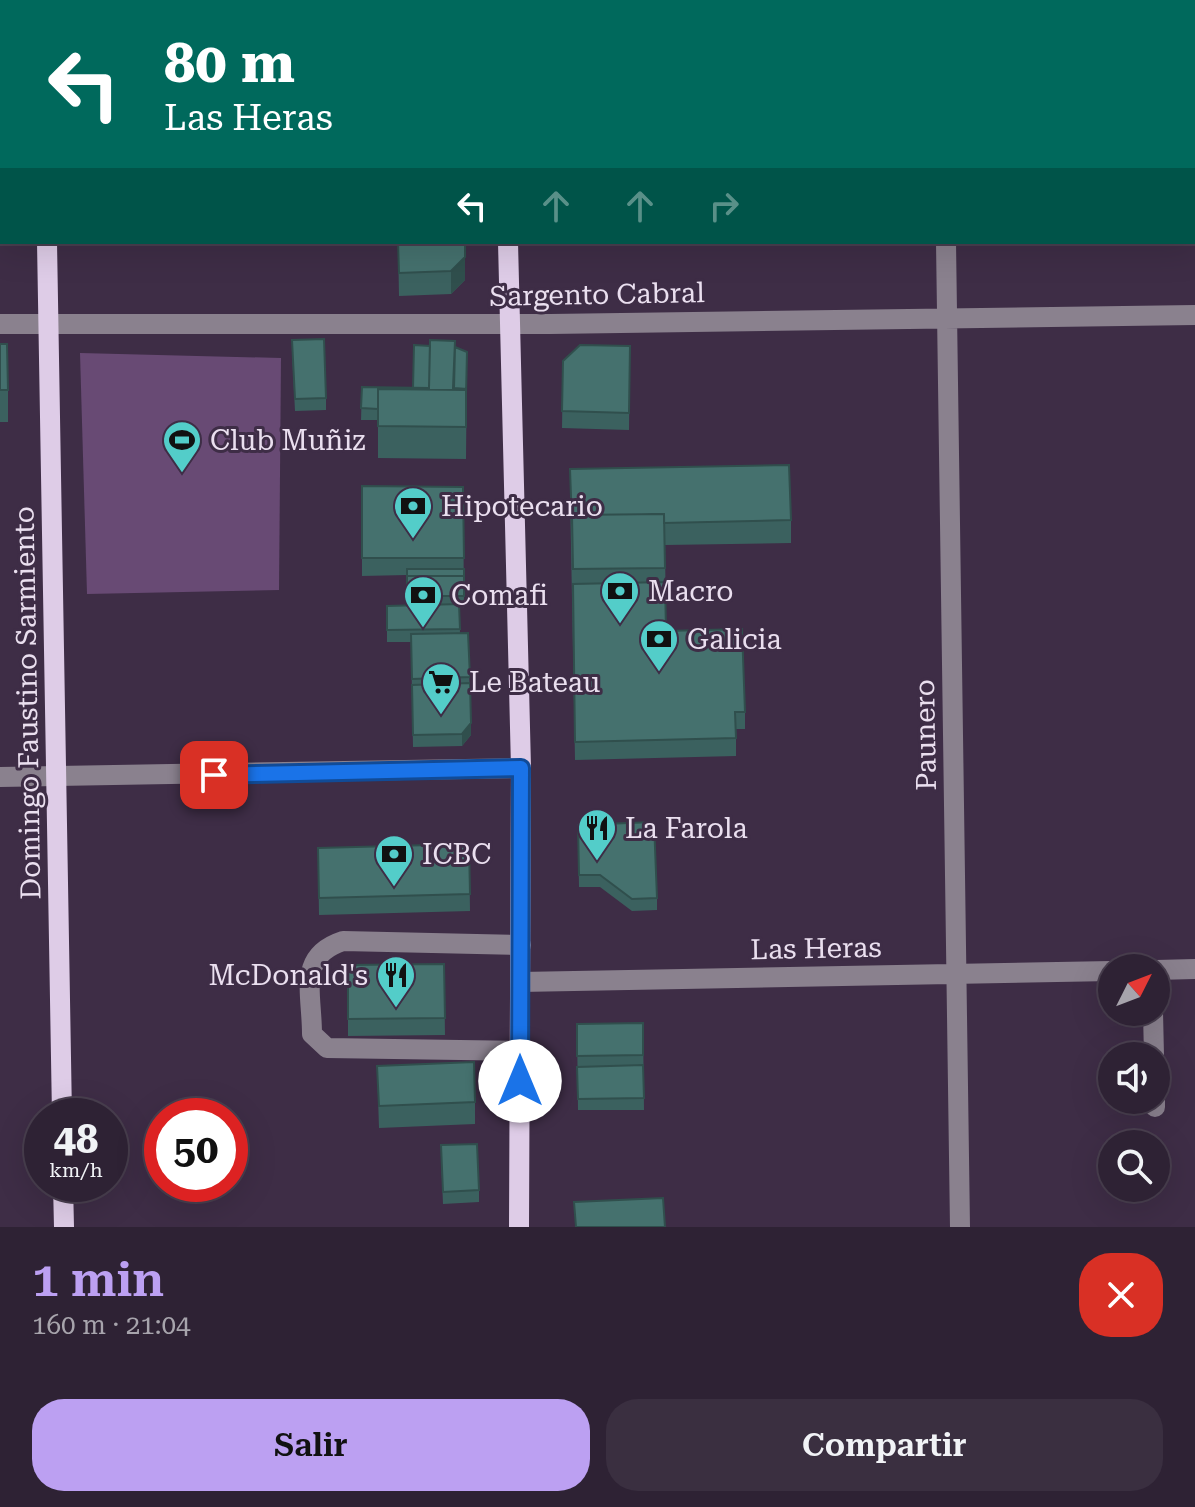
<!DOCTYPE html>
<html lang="es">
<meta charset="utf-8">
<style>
:root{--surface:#2e2234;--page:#3a2f40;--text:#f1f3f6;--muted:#a7a4ac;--line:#493f4f;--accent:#bca0f2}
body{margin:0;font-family:"Roboto Serif",serif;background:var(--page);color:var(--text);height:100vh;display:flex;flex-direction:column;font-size:30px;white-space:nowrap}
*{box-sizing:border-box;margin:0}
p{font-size:26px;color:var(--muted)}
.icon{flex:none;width:44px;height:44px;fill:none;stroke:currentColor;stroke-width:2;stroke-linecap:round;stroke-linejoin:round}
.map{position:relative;height:1227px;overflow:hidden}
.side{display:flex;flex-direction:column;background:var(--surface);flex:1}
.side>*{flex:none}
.banner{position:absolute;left:0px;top:0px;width:1196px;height:244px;box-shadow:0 8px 32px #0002,0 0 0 2px var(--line);background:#00695c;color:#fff;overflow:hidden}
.needle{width:52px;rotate:48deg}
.buttons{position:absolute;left:1098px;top:954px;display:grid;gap:16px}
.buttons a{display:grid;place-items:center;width:72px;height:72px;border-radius:50%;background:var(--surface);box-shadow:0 8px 32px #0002,0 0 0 2px var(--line);font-size:40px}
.speed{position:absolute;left:24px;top:1098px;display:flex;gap:16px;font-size:40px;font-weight:700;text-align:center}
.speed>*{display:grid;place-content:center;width:104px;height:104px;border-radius:50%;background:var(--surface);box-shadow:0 8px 32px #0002,0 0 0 2px var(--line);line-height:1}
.speed small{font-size:20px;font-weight:400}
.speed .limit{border:12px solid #d22;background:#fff;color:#111}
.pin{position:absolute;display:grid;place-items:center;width:68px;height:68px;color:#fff;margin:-34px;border-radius:16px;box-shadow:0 4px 12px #0006}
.me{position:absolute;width:88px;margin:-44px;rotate:0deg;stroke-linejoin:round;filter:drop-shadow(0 0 6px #0008)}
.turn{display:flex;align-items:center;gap:28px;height:168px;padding:0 32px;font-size:36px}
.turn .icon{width:104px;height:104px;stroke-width:2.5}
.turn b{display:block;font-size:56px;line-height:68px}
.lanes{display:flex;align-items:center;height:76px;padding:0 32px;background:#0003;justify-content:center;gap:40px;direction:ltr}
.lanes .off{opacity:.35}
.round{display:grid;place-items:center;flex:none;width:84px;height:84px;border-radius:32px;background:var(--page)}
.head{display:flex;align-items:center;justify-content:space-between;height:136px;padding:0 32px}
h1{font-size:48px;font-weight:600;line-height:60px;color:var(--accent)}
.button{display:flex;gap:16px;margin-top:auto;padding:16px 32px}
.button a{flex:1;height:92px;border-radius:32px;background:var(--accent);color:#111;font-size:32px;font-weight:600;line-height:92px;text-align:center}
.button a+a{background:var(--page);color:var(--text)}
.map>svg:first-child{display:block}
.green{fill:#684a74}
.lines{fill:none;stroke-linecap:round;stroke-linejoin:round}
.minor{stroke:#8a818e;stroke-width:20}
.major{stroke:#decce7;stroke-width:20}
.wall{fill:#3b615f}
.shaded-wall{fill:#304f4d}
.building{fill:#45716e;stroke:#304f4d;stroke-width:2}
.route-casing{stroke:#114b97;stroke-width:20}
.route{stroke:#1a73e8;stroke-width:14}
.labels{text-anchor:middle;stroke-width:6;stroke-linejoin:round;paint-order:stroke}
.street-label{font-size:28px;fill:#eadfef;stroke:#3e2d46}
.poi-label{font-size:28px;fill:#eadfef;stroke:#3e2d46;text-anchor:start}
</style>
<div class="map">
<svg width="1195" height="1227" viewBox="0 0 1195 1227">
<rect width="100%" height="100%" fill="#3e2d46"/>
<path class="green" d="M80 353 281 358 279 590 87 594Z"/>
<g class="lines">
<path class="minor" d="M943 0V2
M946 242 960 1227
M0 324H550L1195 315
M0 777 521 768
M1156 970 1195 969
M520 982 1112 971
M1153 1012 1154 1056
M520 1051 327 1048 312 1034C312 992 297 956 343 941L521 945
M1155 1100V1107"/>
<path class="major" d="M41 0V2
M510 2V0
M47 242 62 1116
M508 242 521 768 519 1227
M63 1184 64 1227"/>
</g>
<path class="wall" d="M344 0 464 2H344Z
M398 242H465V280L451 294 399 296Z
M0 344 8 390V422H0Z
M630 346 629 430 562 428 563 361Z
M455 347 467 352 466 459 378 458V420H361L362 387 413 388Z
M292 352 326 398V410L295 411Z
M362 486 463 487 464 608H459L460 633H468L471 735 462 746 413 747 411 642H387V606H407V575L362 576Z
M570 492 791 520V543L665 545 666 631 745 712V729H736V756L575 760Z
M578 825 657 898V910L632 911 600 887H579Z
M469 844 470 911 319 915 318 848Z
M444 964 445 1035 348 1036V965Z
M643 1023 644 1110H578L577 1024Z
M377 1066 475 1102V1124L379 1128Z
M441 1157 479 1190V1202L443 1204Z"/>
<path class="shaded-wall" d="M465 257V280L451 294V271Z
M471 723V735L462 746V734Z"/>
<path class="building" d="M344 0H464V2L344 1Z
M578 0H695V2H578Z
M398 242H465V257L451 271 399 273Z
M324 339 326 398 295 399 292 340Z
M430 340 455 341 453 388 466 389V408V390L378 389V409L361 408 362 387 429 388Z
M0 344H7L8 390H0Z
M414 345 430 346 429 388H413Z
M580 345 630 346 629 413 562 411 563 361Z
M455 347 467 352 466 395V389L454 388Z
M378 389 466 390V427L378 426Z
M789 465 791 520 664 523V514L572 515V524L570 469Z
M362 486 463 487 464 558H362Z
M664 514 665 568 573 569 572 515Z
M407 569H464V576H407Z
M407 576H464V596H407Z
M665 582 666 631 742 629 745 712H735L736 738 575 742 573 584Z
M459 604 460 629 387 630V606Z
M468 633 470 677 412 679 411 634Z
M470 683 471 723 462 734 413 735 412 685Z
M654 822 657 898 632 899 600 875H579L578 825Z
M469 844 470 894 319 898 318 848Z
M444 964 445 1018 348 1019V965Z
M643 1023V1055L577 1056V1024Z
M474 1062 475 1102 379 1106 377 1066Z
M643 1065 644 1098 578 1099 577 1067Z
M477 1144 479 1190 443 1192 441 1145Z
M663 1198 665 1227H576L574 1202Z"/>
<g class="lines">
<g class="route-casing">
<path id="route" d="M214 775 521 768 520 1081"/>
</g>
<use href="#route" class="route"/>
</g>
<defs>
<g id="stadium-pin" transform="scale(2)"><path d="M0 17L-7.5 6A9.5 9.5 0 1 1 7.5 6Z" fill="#53cdc9" stroke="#3e2d46"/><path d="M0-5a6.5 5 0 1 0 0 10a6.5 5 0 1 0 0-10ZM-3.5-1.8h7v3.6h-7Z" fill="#111"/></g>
<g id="bank-pin" transform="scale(2)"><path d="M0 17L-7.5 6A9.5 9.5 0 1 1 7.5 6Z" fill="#53cdc9" stroke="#3e2d46"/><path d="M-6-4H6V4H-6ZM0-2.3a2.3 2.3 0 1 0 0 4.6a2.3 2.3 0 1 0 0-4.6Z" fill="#111"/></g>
<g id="supermarket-pin" transform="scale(2)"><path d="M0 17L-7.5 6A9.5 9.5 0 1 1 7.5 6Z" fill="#53cdc9" stroke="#3e2d46"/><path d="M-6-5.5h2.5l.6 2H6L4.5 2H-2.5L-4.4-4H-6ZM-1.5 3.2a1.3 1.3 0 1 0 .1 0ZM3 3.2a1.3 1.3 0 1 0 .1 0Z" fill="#111"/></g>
<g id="restaurant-pin" transform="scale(2)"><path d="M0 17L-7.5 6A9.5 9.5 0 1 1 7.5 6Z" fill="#53cdc9" stroke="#3e2d46"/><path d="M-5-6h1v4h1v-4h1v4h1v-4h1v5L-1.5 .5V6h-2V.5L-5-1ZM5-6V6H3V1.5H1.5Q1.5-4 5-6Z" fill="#111"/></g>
</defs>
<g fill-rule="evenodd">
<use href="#stadium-pin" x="182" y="440"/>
<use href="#bank-pin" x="413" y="506"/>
<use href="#bank-pin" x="620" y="591"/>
<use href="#bank-pin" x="423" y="595"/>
<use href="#bank-pin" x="659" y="639"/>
<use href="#supermarket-pin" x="441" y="682"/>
<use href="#restaurant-pin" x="597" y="828"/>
<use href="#bank-pin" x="394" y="854"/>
<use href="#restaurant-pin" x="396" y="975"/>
</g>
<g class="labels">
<g class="street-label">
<text transform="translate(597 294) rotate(-1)" y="10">Sargento Cabral</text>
<text transform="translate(27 703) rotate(-91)" y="10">Domingo Faustino Sarmiento</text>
<text transform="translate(925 735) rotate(-91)" y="10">Paunero</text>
<text transform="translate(816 948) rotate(-1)" y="10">Las Heras</text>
</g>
<g class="poi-label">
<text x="210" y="450">Club Muñiz</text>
<text x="441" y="516">Hipotecario</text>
<text x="648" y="601">Macro</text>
<text x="451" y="605">Comafi</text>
<text x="687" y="649">Galicia</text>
<text x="469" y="692">Le Bateau</text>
<text x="625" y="838">La Farola</text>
<text x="422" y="864">ICBC</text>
<text x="368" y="985" text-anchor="end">McDonald's</text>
</g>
</g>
</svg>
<div class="buttons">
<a><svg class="needle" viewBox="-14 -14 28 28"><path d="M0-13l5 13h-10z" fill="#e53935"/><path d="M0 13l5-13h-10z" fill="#a7a4ac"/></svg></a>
<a><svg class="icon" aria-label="sound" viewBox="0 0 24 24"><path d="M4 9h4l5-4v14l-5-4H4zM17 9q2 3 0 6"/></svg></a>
<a><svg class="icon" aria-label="search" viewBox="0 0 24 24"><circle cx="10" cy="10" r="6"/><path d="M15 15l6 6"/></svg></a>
</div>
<div class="speed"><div>48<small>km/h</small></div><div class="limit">50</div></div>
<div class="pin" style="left:214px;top:775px;background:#d93025"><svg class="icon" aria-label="arrive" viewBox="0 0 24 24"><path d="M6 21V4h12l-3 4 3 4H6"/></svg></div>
<svg class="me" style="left:520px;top:1081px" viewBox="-20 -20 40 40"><circle r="19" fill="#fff"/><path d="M0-13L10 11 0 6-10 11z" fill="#1a73e8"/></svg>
<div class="banner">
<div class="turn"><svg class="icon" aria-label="left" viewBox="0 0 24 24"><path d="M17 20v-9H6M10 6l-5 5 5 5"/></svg><div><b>80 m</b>Las Heras</div></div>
<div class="lanes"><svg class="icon" aria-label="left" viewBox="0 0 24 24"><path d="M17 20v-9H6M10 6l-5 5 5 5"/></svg><svg class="icon off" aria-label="ahead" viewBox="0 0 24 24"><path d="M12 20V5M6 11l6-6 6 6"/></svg><svg class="icon off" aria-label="ahead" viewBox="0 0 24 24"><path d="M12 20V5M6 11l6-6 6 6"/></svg><svg class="icon off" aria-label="right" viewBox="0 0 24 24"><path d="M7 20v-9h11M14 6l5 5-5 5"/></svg></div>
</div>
</div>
<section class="side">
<div class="head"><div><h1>1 min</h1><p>160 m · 21:04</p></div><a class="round" style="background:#d93025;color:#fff"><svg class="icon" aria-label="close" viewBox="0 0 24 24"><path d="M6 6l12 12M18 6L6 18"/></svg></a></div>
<div class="button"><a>Salir</a><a>Compartir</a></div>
</section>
